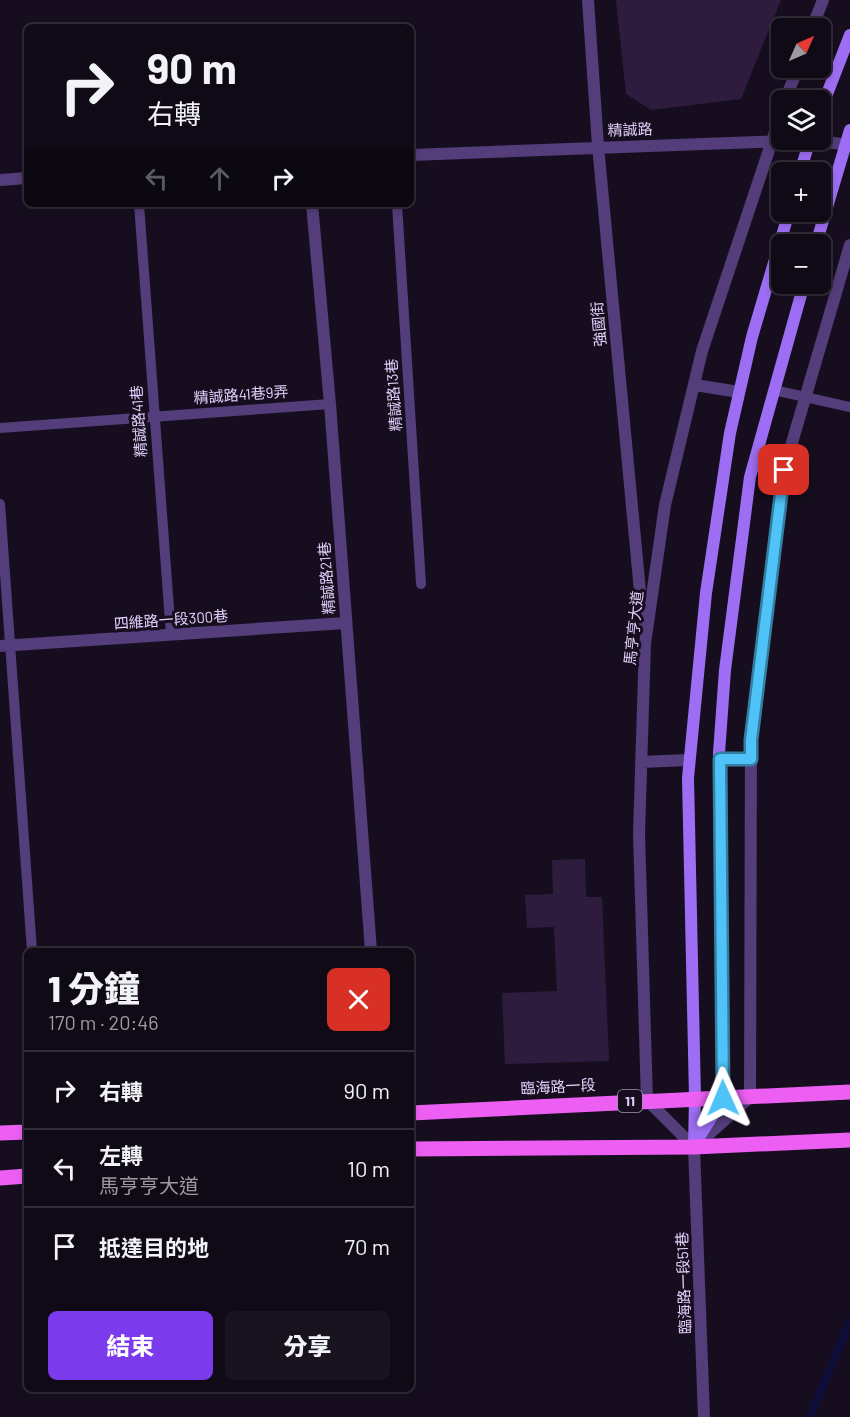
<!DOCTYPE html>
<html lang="zh-TW">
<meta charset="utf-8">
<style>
:root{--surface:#100a17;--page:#191320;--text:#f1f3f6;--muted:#9c9aa1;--line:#302b36;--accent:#7c3aed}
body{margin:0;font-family:Barlow,"Noto Sans TC",sans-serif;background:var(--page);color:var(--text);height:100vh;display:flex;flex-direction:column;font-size:22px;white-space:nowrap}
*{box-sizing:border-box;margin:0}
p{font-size:20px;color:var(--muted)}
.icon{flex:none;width:33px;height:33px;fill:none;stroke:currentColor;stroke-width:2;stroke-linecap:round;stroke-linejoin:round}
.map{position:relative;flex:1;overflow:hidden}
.sheet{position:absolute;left:24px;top:948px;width:390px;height:444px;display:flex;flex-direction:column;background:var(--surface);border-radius:9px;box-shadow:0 3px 9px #0003,0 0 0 2px var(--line)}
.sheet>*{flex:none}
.banner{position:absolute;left:24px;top:24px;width:390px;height:183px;border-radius:9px;box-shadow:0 3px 9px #0003,0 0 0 2px var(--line);background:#100a17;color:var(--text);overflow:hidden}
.needle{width:39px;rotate:45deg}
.tools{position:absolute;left:771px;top:18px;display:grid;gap:12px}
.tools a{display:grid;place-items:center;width:60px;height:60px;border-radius:9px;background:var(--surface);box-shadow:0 3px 9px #0003,0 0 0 2px var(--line);font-size:30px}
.pin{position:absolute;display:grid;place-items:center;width:51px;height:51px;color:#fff;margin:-26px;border-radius:12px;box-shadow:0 3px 9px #0006}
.me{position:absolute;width:66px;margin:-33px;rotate:359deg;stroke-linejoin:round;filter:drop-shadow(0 0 4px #0008)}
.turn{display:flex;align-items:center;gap:21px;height:126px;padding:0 24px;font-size:27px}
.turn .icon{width:78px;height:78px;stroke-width:2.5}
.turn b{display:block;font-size:42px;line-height:51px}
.lanes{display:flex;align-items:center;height:57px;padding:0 24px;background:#0003;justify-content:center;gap:30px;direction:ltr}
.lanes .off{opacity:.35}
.round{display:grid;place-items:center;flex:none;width:63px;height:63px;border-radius:9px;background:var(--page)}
.summary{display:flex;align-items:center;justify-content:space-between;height:102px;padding:0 24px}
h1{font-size:36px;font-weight:800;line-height:45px}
.cta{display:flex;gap:12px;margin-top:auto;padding:12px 24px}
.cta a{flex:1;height:69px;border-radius:9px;background:var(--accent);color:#fff;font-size:24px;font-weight:800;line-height:69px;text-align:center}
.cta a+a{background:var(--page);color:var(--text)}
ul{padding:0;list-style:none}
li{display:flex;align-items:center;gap:18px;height:78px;padding:0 24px;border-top:2px solid var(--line)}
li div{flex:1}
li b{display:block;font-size:22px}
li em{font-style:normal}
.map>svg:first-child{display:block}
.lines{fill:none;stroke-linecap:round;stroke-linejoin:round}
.stream{stroke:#0d0e39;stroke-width:8}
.building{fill:#2e1c3e}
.lane{stroke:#533d7a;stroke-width:10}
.street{stroke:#533d7a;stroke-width:12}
.secondary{stroke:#9d6ef3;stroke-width:12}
.primary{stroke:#ec5ff2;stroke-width:15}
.route-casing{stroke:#337fa1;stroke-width:15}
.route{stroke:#4fc3f7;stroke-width:10}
.labels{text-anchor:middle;stroke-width:6;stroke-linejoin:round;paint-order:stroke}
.shield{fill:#160e1f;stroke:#a695b9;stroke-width:1.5}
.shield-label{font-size:14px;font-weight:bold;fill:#e3cffb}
.street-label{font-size:15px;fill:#e3cffb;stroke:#160e1f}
</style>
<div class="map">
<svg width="850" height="1417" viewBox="0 0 850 1417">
<rect width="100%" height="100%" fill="#160e1f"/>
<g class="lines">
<path class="stream" d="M810 1417 850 1321"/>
</g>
<path class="building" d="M616 0H781L741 99 651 110 626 94Z
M585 859 586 897H602L609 1061 505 1064 502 993 557 991 554 927 527 928 525 895 553 894 552 860Z"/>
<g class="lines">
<path class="lane" d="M139 204 171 635
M397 204 421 584
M774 390 850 407
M0 428 330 404
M0 504 32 951"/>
<path class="street" d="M588 0 598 146 643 623
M812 28 823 0
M785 100 798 68
M411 155 810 140 850 145
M0 180 27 178
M312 204 330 404 371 951
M695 385 739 392
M0 646 345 623
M720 759H751
M641 762 689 760
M697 1145 750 1097 751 740 784 470 850 245
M694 1147 647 1100 639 833 645 644 665 505 702 351 782 111
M694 1147 704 1417"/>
<path class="secondary" d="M820 112 850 35
M800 172 810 140
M816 244 850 130
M694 1146 723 1098 719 753 725 670 750 477 804 284
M694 1147 695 1098 688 778 706 593 730 433 752 337 789 212"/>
<path class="primary" d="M411 1113 850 1092
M0 1133 27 1132
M411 1149 694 1147 850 1140
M0 1178 27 1176"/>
</g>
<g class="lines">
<g class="route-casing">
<path id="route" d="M723 1098 720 759H751V740L784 470"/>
</g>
<use href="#route" class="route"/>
</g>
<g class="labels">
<rect class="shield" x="618" y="1090" width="24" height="22" rx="4.5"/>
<g class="shield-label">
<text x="630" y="1106">11</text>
</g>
<g class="street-label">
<text transform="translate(630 130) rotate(-2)" y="5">精誠路</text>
<text transform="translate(599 324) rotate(-95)" y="5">強國街</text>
<text transform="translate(241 395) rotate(-4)" y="5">精誠路41巷9弄</text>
<text transform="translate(394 395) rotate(-94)" y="5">精誠路13巷</text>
<text transform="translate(139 421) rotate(-94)" y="5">精誠路41巷</text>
<text transform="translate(327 578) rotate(-94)" y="5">精誠路21巷</text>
<text transform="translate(171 620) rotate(-4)" y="5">四維路一段300巷</text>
<text transform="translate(634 628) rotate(-84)" y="5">馬亨亨大道</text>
<text transform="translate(558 1087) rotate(-3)" y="5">臨海路一段</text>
<text transform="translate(684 1283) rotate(-92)" y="5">臨海路一段51巷</text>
</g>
</g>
</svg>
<div class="tools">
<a><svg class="needle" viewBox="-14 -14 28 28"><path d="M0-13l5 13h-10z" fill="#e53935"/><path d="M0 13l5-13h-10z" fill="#9c9aa1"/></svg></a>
<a><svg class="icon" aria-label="layers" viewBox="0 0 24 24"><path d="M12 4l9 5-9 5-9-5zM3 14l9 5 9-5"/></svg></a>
<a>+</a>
<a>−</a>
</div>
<div class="pin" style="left:784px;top:470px;background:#d93025"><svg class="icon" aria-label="arrive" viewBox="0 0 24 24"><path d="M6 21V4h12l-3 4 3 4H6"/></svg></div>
<svg class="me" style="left:723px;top:1098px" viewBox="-20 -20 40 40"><path d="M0-17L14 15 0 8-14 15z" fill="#4fc3f7" stroke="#fff" stroke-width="4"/></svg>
<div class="banner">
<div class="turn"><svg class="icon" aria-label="right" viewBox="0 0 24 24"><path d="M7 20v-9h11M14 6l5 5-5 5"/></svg><div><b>90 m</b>右轉</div></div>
<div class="lanes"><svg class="icon off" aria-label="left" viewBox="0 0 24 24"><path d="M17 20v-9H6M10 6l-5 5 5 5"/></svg><svg class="icon off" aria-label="ahead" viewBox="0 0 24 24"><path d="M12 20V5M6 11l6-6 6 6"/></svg><svg class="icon" aria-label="right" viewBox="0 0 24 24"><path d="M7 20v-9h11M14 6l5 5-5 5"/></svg></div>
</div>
<section class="sheet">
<div class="summary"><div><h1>1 分鐘</h1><p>170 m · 20:46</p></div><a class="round" style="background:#d93025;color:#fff"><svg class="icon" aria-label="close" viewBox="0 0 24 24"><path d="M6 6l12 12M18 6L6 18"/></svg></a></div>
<ul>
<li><svg class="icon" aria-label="right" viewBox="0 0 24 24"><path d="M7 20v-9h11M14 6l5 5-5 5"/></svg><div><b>右轉</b></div><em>90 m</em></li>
<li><svg class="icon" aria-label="left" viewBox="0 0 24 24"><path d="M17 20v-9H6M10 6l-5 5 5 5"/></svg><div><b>左轉</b><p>馬亨亨大道</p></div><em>10 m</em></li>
<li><svg class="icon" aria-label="arrive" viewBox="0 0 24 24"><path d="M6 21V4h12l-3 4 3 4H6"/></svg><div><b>抵達目的地</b></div><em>70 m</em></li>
</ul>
<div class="cta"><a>結束</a><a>分享</a></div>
</section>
</div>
